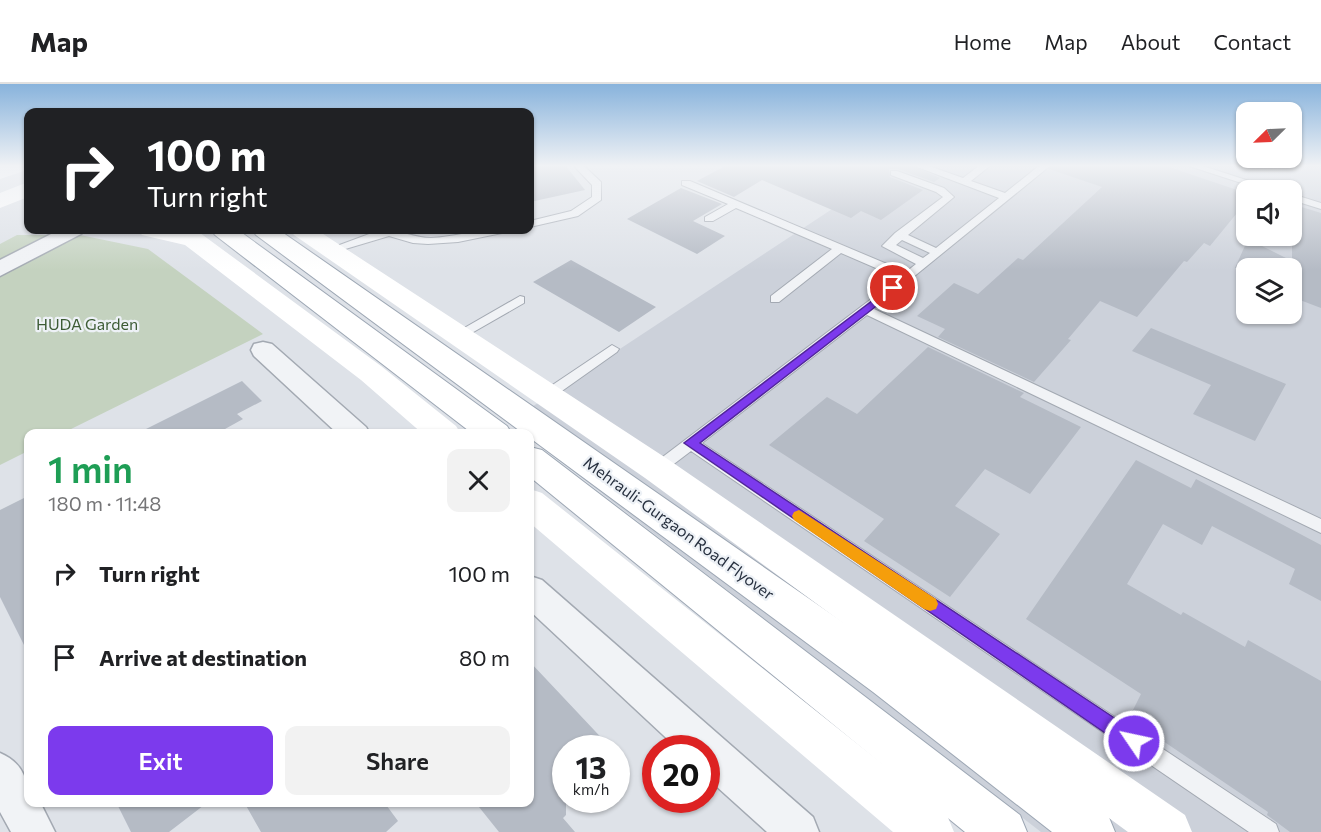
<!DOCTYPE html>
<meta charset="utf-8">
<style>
:root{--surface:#fff;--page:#f2f2f2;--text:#202124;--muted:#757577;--line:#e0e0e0;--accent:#7c3aed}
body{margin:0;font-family:Commissioner,sans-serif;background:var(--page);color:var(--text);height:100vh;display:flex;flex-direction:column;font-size:22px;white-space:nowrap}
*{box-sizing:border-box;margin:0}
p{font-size:20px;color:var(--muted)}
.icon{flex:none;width:33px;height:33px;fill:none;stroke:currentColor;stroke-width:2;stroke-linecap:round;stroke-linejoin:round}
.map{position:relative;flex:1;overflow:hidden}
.panel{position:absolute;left:24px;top:345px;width:510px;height:378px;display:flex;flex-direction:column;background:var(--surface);border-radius:12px;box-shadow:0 2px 4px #0004}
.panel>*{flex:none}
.guide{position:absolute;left:24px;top:24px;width:510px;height:126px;border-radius:12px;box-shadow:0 2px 4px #0004;background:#202124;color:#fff;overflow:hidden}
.needle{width:39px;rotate:246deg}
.buttons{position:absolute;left:1236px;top:18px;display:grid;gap:12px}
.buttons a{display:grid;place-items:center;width:66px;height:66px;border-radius:12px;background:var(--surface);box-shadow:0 2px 4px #0004;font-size:30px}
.speed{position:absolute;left:552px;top:651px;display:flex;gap:12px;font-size:30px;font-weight:700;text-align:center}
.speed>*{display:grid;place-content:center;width:78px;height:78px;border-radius:50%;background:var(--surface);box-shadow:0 2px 4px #0004;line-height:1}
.speed small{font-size:15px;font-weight:400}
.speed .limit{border:9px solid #d22;background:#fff;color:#111}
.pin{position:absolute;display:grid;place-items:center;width:51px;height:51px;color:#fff;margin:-26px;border:3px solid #fff;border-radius:50%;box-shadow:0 2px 6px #0007}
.me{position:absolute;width:66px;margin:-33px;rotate:304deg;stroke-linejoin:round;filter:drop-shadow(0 0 4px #0008)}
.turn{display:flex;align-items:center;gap:21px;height:126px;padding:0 24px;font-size:27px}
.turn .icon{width:78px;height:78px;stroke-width:2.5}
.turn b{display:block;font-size:42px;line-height:51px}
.round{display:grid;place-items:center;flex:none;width:63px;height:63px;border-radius:12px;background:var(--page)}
.summary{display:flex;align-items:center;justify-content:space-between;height:102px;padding:0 24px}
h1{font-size:36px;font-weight:600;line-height:45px;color:#1e9e55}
.action{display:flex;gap:12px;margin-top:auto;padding:12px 24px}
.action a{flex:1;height:69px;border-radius:12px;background:var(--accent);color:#fff;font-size:24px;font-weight:600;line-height:69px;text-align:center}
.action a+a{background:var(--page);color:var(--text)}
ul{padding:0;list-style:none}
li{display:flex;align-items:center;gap:18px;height:84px;padding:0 24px}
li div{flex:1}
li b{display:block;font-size:22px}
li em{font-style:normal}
header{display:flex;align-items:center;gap:36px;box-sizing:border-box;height:84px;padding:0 30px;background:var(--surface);border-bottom:2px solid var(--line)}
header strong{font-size:28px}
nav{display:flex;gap:33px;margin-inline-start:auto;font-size:21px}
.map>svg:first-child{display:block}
.built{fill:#ccd1da;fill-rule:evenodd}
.green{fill:#c4d2bf}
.building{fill:#b5bbc5}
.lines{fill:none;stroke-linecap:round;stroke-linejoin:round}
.lane-casing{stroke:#a3a9b2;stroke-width:2}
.street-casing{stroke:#a3a9b2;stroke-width:3}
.primary-casing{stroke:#9da7b4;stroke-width:2}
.lane{fill:#f1f3f6;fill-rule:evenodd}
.street{fill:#f1f3f6;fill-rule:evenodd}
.secondary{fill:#fff;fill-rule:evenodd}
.primary{fill:#fff;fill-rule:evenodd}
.route{fill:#7c3aed;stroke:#51269a;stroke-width:1.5}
.slow{fill:#f59e0b}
.labels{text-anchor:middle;stroke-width:4.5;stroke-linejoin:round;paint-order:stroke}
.park-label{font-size:16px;fill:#3c5b34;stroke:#edf1f6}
.street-label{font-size:16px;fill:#27303f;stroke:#edf1f6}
</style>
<header>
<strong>Map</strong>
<nav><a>Home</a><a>Map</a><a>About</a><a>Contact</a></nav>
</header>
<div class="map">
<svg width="1321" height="748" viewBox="0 0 1321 748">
<rect width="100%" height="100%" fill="#dee2e8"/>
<path class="built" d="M899 81H1321V748H1041L530 354V350L509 338ZM1246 106H1292V152H1246ZM1246 184H1292V230H1246Z"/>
<path class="green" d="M17 151H80L148 165 263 250 63 349 28 350V367L0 381V160Z"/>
<path class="building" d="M530 81H565L585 106 530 118Z
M727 81H910L940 94 934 98 898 85H889L890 93 923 106 881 136 861 127 851 134 762 96 734 113 697 97Z
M1053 81H1163L1246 109V118L1210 162 1204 159 1187 178 1184 177 1137 233 1100 217 1068 255 1071 256 1034 298 938 253 945 245 917 232 954 199 978 210 1018 174 1023 176 1102 103 1049 85Z
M681 104 722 120 693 137 725 152 697 170 627 135Z
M1292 120 1321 129V224L1292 213V184H1235L1248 155 1292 177Z
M571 176 656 223 619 248 533 198Z
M1151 244 1286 300 1255 357 1193 330 1211 301 1132 267Z
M928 263 1024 309 1020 313 1081 343 1030 410 985 385 955 422 1000 450 950 513 864 457 884 435 769 361 827 313 857 330Z
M242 297 262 317 237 330 243 335 216 350H136Z
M1136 376 1191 404 1196 395 1321 461V517L1289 500 1295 485 1212 442 1202 461 1163 440 1127 500 1181 531 1183 528 1245 563 1248 556 1321 597V748H1290L1267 731 1268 728 1129 634 1141 610 1026 535Z
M28 412V569L0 513V426Z
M530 578 611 664H566V731L563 734 575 748H499L475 718H530Z
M116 718H208L169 748H131Z
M244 718H384L398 737 386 748H261Z"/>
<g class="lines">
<g class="lane-casing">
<path id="lane" d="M573 81H583L601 98V116L578 132 530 143V137L571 127 592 113V101Z
M912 81H926L963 94 980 81H991L971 97 1005 109 1040 81H1051L874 225 1321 435V449L867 231 702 359 1276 740 1279 748H1249L691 367 662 389H652L649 385 652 381 899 194 841 169 779 218H771V212L832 165 736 124 713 137H705V133L728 120 682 101V97H690L906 188 916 180 882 162 895 149 943 113 936 108 891 91V87H897L944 104 954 113 908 151 936 164 999 114ZM902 156 930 169 923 174 896 161Z
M1186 81H1200L1277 106H1263Z
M1292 110 1321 119V125L1292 116Z
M380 146C397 144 413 154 431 154 457 153 482 143 507 146L502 149 458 158 428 160 413 159 389 152 332 169 326 166Z
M520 212 524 213V219L463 254 458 255 452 251Z
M612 261 619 265 617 268 552 314H542L540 311 542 308Z"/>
</g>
<g class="street-casing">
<path id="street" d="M59 146H84L81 150 0 192V176Z
M263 258 272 260 366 343 370 350H338L254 272 251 266 254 260Z
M530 492 542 496 813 733 819 748H767L706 693V664H677L530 527Z
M0 669C23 679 28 695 28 718H40L55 748H11L0 728Z"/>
</g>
<g class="primary-casing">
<path id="primary" d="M211 146H238L507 342 512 350H473L215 151Z
M252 146H279L903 580 1108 731 1115 748H1052L873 608 530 354V350H524L256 151Z
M530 363 542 366 1020 731 1027 748H965L530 393Z"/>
</g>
<use href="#lane" class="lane"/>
<use href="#street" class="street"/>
<path class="secondary" d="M0 81H28L27 86 0 95Z
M28 98V113L0 124V109Z
M138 146H196L381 282 456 342 461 350H423L361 296 185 161 142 151Z
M290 146H317L669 376 1185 731 1192 748H1128L645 394 294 151Z
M530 405 542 409 947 731 954 748H893L530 439Z"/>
<use href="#primary" class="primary"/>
</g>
<linearGradient id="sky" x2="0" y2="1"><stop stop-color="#88b3dc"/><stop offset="0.44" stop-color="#f0f2f5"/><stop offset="1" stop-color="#f0f2f5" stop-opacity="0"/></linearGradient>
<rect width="1321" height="186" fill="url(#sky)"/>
<path class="route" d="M893 201 897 202V206L700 359 1140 651 1143 657 1140 664 1134 666 1127 664 684 359Z"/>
<path class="slow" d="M799 426 936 515 938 520 936 525 930 527 924 525 794 436 792 432 794 428Z"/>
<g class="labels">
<g class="park-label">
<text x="87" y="246">HUDA Garden</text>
</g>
<g class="street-label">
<text transform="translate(679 444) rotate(36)" y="6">Mehrauli-Gurgaon Road Flyover</text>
</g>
</g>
</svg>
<div class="buttons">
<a><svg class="needle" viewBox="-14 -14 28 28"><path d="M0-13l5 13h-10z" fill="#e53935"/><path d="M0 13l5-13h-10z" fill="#757577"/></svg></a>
<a><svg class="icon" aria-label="sound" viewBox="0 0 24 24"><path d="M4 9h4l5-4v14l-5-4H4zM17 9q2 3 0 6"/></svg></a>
<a><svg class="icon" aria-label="layers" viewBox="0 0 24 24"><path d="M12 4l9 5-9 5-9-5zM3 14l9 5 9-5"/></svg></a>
</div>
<div class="speed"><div>13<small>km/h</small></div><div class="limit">20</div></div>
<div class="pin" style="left:893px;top:204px;background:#d93025"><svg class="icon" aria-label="arrive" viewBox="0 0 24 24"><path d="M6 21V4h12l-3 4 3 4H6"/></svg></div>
<svg class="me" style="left:1134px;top:657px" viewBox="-20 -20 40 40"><circle r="17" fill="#7c3aed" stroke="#fff" stroke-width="3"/><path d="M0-11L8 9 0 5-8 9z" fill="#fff"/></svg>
<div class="guide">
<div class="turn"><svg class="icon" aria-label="right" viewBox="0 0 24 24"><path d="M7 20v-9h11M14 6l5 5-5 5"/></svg><div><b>100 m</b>Turn right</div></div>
</div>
<section class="panel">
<div class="summary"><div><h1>1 min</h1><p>180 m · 11:48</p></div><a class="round"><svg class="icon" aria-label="close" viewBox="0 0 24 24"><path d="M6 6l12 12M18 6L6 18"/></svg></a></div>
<ul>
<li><svg class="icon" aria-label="right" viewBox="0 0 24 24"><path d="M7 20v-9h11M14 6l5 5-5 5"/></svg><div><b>Turn right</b></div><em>100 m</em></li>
<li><svg class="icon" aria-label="arrive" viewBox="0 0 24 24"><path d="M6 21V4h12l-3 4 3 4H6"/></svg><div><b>Arrive at destination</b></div><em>80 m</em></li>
</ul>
<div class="action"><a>Exit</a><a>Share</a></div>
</section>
</div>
